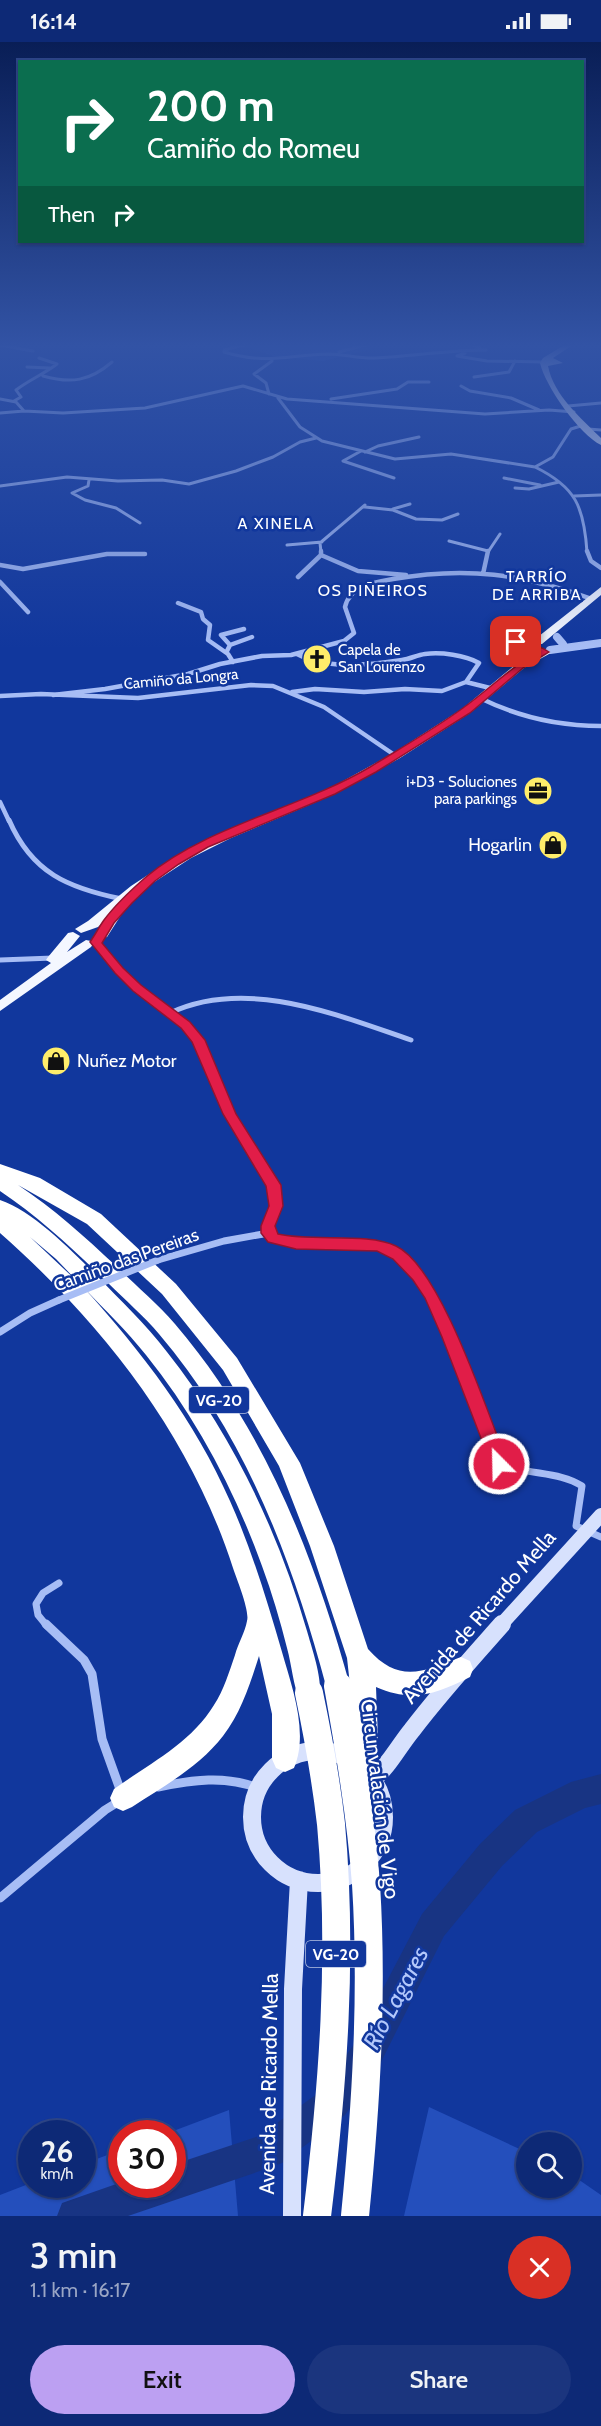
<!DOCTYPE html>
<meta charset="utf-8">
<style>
:root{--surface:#0d2976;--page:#1b357e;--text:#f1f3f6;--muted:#9aa6c5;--line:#2d4588;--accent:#bca0f2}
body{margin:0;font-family:Cabin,sans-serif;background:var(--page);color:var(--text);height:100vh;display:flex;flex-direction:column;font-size:22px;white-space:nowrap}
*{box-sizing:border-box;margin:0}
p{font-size:20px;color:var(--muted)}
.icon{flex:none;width:33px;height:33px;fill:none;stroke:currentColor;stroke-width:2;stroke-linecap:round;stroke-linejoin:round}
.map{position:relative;height:2174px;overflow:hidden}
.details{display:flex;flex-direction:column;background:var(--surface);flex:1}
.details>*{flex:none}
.guide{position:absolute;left:18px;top:18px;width:566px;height:183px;border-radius:0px;box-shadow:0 2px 4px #0004,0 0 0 2px var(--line);background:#0b6e4f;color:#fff;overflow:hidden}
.buttons{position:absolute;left:516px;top:2090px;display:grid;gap:12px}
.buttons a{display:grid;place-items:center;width:66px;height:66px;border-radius:50%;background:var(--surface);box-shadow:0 2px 4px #0004,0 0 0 2px var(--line);font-size:30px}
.speed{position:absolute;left:18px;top:2078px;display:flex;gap:12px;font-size:30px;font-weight:700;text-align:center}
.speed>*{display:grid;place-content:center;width:78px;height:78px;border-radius:50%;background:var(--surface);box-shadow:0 2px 4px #0004,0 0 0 2px var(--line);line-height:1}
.speed small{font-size:15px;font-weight:400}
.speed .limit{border:9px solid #d22;background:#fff;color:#111}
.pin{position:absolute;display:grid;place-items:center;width:51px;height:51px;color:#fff;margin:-26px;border-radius:12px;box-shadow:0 3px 9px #0006}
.me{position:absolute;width:66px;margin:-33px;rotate:337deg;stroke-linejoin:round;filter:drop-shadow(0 0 4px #0008)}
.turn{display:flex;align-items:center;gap:21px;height:126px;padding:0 30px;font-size:27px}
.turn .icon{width:78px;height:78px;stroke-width:2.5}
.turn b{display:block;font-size:42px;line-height:51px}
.then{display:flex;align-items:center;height:57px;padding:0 30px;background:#0003;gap:12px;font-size:22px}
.round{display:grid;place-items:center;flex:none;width:63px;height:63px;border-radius:32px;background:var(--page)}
.headline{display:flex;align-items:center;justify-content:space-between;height:102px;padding:0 30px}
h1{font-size:36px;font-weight:600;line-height:45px}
.cta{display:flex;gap:12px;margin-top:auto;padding:12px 30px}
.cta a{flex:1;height:69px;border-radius:36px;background:var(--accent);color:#111;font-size:24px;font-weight:600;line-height:69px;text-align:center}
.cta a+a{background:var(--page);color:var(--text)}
.status{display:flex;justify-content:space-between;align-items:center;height:42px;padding:0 30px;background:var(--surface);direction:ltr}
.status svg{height:16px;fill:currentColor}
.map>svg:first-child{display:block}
.green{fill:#244fbc}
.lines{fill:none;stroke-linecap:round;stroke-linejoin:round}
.river{fill:#183483;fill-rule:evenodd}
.pedestrian{stroke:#a7bdf5;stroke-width:3}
.minor-far4{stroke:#a7bdf5;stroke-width:3}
.minor-far3{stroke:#a7bdf5;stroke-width:4.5}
.minor-far2{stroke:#a7bdf5;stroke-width:5}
.minor-far1{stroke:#a7bdf5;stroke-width:7}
.minor{stroke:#a7bdf5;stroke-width:9}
.tertiary{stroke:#a7bdf5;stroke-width:8}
.secondary-far1{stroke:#d7e1fd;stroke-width:14}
.secondary{stroke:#d7e1fd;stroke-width:18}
.primary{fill:#f4f7ff;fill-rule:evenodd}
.motorway{fill:#fff;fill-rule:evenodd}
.minor-bridge{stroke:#a7bdf5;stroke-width:7}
.motorway-bridge{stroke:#fff;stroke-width:28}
.route{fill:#e11d48;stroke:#92132f;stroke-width:1.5}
.labels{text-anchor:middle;stroke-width:5;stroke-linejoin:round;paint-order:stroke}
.far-poi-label{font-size:15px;fill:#fff;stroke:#11379d;text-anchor:start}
.far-street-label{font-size:15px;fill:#fff;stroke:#11379d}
.far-neighbourhood-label{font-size:16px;letter-spacing:1.5px;fill:#fff;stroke:#11379d}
.shield{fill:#11379d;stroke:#b8c3e2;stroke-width:1.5}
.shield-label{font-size:16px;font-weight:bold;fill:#fff}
.poi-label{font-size:18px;fill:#fff;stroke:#11379d;text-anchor:end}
.street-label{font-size:18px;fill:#fff;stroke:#11379d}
.near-street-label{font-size:21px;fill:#fff;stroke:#11379d}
.near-water-label{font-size:24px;font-style:italic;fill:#b3c8fb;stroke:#11379d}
</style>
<div class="status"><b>16:14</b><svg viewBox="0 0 49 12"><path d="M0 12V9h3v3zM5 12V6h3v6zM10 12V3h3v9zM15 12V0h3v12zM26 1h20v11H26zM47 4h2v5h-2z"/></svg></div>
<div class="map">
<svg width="601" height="2174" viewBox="0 0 601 2174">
<rect width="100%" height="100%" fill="#11379d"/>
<path class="green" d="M240 302H369L371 307 323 319 272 314Z
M429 2065 526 2110V2145H572V2133L601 2153V2174H404Z
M229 2068 238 2174H0V2153L31 2141 82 2142 83 2122 121 2108 122 2142H172V2091H168Z"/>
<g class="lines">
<path class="river" d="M601 1732V1762L585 1766 537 1790 502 1824 444 1894 378 2026 345 2073 282 2121 269 2126 128 2174H57L62 2161 122 2140V2142H172V2123L259 2094 321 2049 354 2002 422 1872 480 1802 515 1768 571 1740Z"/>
<path class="pedestrian" d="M574 454 601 453"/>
<path class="minor-far4" d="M247 302 224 308V310C267 323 287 313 329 312 344 312 360 317 375 316 413 314 449 308 486 308
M469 302 480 306
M558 302 568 304
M0 303 33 309
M339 310 369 302
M465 311 457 314 487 319 544 320
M27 325 50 326
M43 334C71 342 90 339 112 320
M474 335 509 330 515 319
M461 344 470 349 511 356 539 368
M269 352 266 341 254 332 272 319
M278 356 300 385 322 399 395 417 451 412 535 425 553 415 571 387 584 383
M0 357 16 360 24 369
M331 357 397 347 408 340H429
M14 359 21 355 16 348C29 338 44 332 57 322L39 316
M568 364 601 361
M0 371 24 369 63 371 145 366 243 344 287 357 485 372 549 368 574 370
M588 387 601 388
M361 409 343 419 394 436
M365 410 378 404 419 395
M535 425C576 445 584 465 587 510
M504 436 540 443
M89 438 88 444 72 451 85 458 116 466 140 481
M0 444 67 435 118 439 162 438 189 442 236 429 273 415 300 400 316 396
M515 446 529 447 559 440
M365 465 393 468 416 477 442 478 458 472
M393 467 410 462
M449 499 488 509
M287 503 322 500
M321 510 320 501 365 463
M488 510 500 492"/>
<path class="minor-far3" d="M321 509V513L358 529 406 533
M587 509 591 519 601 526
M0 523 23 527 107 512H145
M483 532 488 509
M298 535 321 513
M0 540 28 570
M178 561 201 570 203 577 210 583 208 598 228 612 233 620
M531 581 511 591 516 600 531 604
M230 603 252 595
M227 609 230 603 221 593 244 587
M466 640 494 647
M292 650 315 647 364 650 405 647 442 649 466 640 479 621C465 613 441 610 425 612 417 613 410 617 402 618 369 623 327 628 297 612
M53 653 105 647 188 632 220 622 262 614 291 613 344 599 354 591 345 565C350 543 375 540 393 537 467 524 522 532 592 557
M0 654 41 652 138 656 251 643 273 644 324 665 396 714
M482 657C519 675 560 684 601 684
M0 760 9 779"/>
<path class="minor-far2" d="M9 778C32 831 68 846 122 857
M96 900 132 942 178 976 192 989 202 1006 230 1072 266 1129
M0 918 53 916
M170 971C247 935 337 973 411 998"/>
<path class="minor-far1" d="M265 1128C272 1139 279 1153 275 1167 273 1174 270 1179 268 1186 271 1199 282 1200 293 1202L379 1204C438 1222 476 1362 496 1417 520 1435 556 1427 582 1444L576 1484 601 1495
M158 1218 224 1199 269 1191
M0 1290 30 1271 59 1258
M47 1584 38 1573 36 1562 43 1551 59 1541"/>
<path class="minor" d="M46 1582 84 1618 92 1632 102 1697 121 1750
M158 1745C192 1738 225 1733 258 1746
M0 1856 105 1768 118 1760"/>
<path class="tertiary" d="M557 595 563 602
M550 608 601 601"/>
<path class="secondary-far1" d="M500 1584 601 1473"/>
<path class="secondary" d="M252 1775a66 66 0 1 1 132 0a66 66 0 1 1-132 0Z
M372 1738C389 1724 398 1705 412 1688 440 1651 471 1617 502 1582
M292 2174 293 1947 299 1838"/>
<path class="primary" d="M566 302H574L553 316 563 321 548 324C554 354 581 376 601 396V403C580 393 545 344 540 321L543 316Z
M601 545V553L542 602H534V598Z
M545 607 550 610 549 612 524 626 470 671 400 716 335 752 231 796 191 816 139 850 119 867 123 870 107 895 102 896 95 892 104 879 98 885 81 891 75 887 88 879 131 844 183 810 223 790 327 748 392 712 462 667 516 622Z
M73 890 80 894 67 910 86 898 91 899 93 902 91 905 0 969V958L51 921 46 918 48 915 68 891Z"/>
<path class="motorway" d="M0 1122 40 1136 101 1172 176 1242 237 1316 300 1421 334 1504 368 1607C399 1642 423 1630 461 1615L470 1619 473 1627 470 1635C436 1652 412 1661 376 1645L378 1698 370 1734 361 1738 352 1734 348 1725 353 1698V1670L347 1616 310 1504 279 1424 223 1328 162 1252 87 1182 18 1143C53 1166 85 1195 116 1224 135 1243 157 1261 175 1282 264 1386 314 1513 350 1644L347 1652 338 1656 329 1652 326 1644C292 1517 245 1393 159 1292 144 1274 125 1258 108 1241 74 1208 39 1175 0 1149Z
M0 1158C32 1168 73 1210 96 1233 120 1258 146 1282 167 1310 232 1392 278 1489 307 1589 312 1607 325 1643 318 1659L309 1663 300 1659C293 1643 292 1624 287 1606 280 1578 272 1551 262 1524 235 1449 196 1375 146 1313 127 1289 105 1268 84 1246 142 1310 195 1379 230 1459 252 1508 267 1559 282 1610 292 1645 309 1691 294 1726L285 1730 276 1726 272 1717V1672L259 1614C250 1642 241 1671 223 1694 199 1725 164 1744 132 1765L123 1769 114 1765 110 1756 114 1747C149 1722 191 1701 214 1663 224 1648 229 1630 235 1613 238 1602 245 1590 247 1579 250 1569 237 1538 233 1526 190 1393 104 1283 0 1191ZM30 1195 56 1217 80 1242Z"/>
<path class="minor-bridge" d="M59 1258 158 1218"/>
<path class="motorway-bridge" d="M338 1644C350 1710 361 1775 366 1842 373 1953 366 2064 355 2174
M309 1651C318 1694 326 1738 331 1782 343 1913 333 2044 317 2174"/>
</g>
<linearGradient id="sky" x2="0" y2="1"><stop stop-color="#091e56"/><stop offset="0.5" stop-color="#3253a5"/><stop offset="1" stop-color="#3253a5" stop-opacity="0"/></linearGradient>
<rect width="601" height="607" fill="url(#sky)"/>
<path class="route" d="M516 597C528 600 540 604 549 610L523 626 470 671 376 730 335 752 208 805 179 822 155 839 132 861 114 881 102 901 123 926 141 943 190 980 205 998 236 1072 281 1143 283 1164 275 1184 278 1192C313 1200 368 1190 396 1204 441 1225 488 1373 508 1422L505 1427 499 1429 493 1427 491 1422 442 1295 425 1256 413 1238 393 1217 377 1209 296 1207 268 1200 261 1191V1184L269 1164 266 1144 223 1072 192 1000 181 986 133 949 115 931 90 900C95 893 99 885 104 878 116 862 131 848 146 835 206 784 301 766 370 725 401 706 434 687 463 666 488 648 509 627 535 611L528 606 513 602 512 600Z"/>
<defs>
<g id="church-disc" transform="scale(1.5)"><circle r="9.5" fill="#ffed6a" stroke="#11379d"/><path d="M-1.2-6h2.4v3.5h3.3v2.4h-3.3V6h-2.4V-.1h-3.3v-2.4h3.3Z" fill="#111"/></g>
<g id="office-disc" transform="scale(1.5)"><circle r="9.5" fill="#ffed6a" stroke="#11379d"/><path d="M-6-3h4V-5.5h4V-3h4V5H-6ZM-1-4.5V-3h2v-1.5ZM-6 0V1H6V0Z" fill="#111"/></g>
<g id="shop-disc" transform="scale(1.5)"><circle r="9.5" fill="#ffed6a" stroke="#11379d"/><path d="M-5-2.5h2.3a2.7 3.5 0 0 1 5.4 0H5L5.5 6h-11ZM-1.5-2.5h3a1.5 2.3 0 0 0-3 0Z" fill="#111"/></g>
</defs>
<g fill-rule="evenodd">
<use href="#church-disc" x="317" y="617"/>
<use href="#office-disc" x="538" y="749"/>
<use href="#shop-disc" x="553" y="803"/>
<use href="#shop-disc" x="56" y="1019"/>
</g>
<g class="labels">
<g class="far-poi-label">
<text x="338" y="613">Capela de<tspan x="338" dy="17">San Lourenzo</tspan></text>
<text x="517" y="745" text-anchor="end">i+D3 - Soluciones<tspan x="517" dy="17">para parkings</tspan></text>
</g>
<g class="far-street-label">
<text transform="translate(181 637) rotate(-5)" y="5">Camiño da Longra</text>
</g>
<g class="far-neighbourhood-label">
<text x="276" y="487">A XINELA</text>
<text x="537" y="540">TARRÍO<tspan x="537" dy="18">DE ARRIBA</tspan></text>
<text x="373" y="554">OS PIÑEIROS</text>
</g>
<g class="shield">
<rect x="189" y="1345" width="60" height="26" rx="4.5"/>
<rect x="306" y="1899" width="60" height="26" rx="4.5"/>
</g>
<g class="shield-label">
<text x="219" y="1364">VG-20</text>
<text x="336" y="1918">VG-20</text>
</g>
<g class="poi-label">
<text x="532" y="809">Hogarlin</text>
<text x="77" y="1025" text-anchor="start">Nuñez Motor</text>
</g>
<g class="street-label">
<text transform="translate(126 1218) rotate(-20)" y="6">Camiño das Pereiras</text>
</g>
<g class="near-street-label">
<text transform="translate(479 1575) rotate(-49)" y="7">Avenida de Ricardo Mella</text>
<text transform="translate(380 1757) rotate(83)" y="7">Circunvalación de Vigo</text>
<text transform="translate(269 2042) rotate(-89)" y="7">Avenida de Ricardo Mella</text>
</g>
<g class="near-water-label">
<text transform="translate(396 1956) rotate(-62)" y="8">Río Lagares</text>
</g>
</g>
</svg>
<div class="buttons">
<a><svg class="icon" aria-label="search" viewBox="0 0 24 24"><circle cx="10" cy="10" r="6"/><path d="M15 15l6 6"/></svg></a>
</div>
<div class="speed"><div>26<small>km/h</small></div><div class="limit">30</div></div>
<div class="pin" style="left:516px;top:600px;background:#d93025"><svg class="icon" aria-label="arrive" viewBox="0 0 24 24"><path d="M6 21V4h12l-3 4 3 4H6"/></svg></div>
<svg class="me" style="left:499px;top:1422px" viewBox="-20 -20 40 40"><circle r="17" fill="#e11d48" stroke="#fff" stroke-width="3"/><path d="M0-11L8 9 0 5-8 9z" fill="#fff"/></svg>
<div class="guide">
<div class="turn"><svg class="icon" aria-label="right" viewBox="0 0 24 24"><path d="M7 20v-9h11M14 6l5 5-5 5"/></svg><div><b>200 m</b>Camiño do Romeu</div></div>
<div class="then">Then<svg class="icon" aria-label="right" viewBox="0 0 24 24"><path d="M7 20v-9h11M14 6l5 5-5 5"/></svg></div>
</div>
</div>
<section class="details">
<div class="headline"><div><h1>3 min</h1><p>1.1 km · 16:17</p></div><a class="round" style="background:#d93025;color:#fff"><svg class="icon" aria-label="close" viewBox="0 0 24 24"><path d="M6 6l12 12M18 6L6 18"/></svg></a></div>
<div class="cta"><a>Exit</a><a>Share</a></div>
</section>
